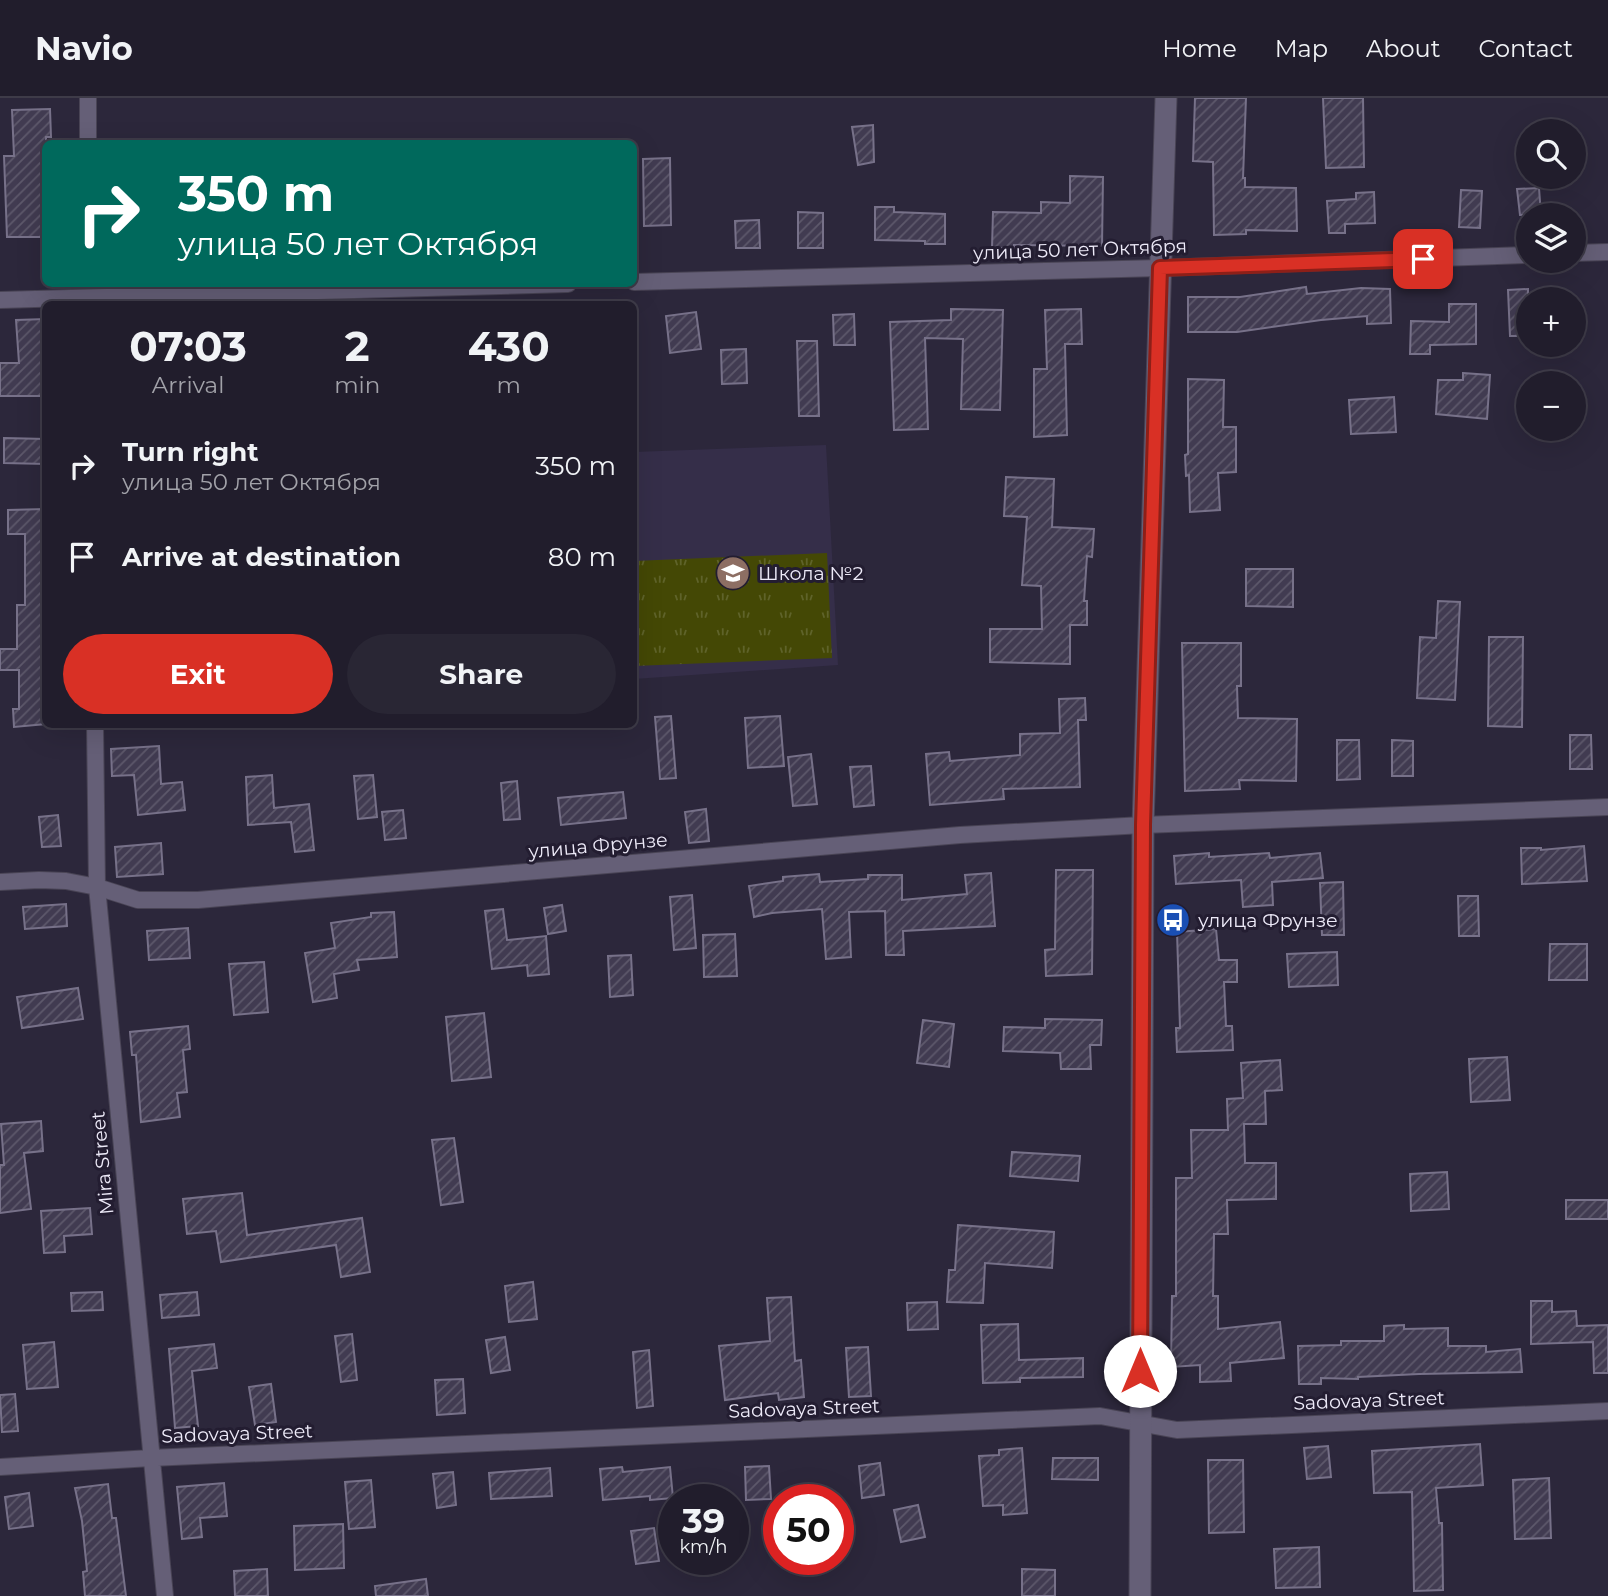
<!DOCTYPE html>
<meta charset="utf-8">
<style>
:root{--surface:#211d2c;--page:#292634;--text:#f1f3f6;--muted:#a2a2a9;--line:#3e3b48;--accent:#d93025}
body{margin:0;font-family:Montserrat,sans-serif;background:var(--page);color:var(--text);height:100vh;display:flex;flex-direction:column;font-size:26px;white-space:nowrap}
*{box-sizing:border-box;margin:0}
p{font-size:23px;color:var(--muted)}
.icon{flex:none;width:38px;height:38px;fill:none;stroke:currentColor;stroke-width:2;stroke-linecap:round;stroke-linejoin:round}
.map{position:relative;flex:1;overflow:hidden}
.sheet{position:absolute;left:42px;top:203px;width:595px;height:427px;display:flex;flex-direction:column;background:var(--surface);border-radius:10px;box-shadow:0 7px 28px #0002,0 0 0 2px var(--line)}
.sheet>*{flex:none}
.guide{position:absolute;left:42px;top:42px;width:595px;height:147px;border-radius:10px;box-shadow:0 7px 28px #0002,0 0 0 2px var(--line);background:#00695c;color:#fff;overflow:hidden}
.tools{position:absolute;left:1516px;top:21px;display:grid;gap:14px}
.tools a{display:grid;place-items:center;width:70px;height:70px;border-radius:50%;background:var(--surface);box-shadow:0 7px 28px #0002,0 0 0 2px var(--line);font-size:35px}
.speed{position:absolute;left:658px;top:1386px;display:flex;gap:14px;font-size:35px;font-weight:700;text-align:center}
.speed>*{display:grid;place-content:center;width:91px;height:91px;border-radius:50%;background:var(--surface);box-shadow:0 7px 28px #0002,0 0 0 2px var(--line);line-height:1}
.speed small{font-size:18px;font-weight:400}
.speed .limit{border:10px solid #d22;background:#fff;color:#111}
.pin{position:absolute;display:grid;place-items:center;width:60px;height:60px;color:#fff;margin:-30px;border-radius:14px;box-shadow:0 4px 10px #0006}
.me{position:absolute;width:77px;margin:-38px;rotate:0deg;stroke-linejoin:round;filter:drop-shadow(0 0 5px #0008)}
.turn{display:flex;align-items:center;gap:24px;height:147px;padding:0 21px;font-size:32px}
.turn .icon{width:91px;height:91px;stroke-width:2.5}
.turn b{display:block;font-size:49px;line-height:60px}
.eta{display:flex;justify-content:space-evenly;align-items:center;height:119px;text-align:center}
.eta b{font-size:42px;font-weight:700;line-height:49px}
.primary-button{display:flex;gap:14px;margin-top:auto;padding:14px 21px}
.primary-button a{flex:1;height:80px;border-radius:42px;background:var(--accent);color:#fff;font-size:28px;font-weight:700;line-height:80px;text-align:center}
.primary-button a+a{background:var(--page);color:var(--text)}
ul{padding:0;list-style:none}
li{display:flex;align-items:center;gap:21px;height:91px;padding:0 21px}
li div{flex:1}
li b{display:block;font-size:26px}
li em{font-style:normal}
header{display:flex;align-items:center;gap:42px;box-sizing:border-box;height:98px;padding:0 35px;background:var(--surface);border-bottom:2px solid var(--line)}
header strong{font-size:33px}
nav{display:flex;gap:38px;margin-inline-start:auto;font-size:24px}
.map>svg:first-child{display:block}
.built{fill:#352e49}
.grass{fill:url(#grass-tufts)}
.building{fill:url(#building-hatch);stroke:#777189;stroke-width:2}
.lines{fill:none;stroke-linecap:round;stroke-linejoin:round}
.minor-casing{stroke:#494455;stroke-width:18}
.secondary-casing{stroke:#494455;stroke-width:23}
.minor{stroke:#655f77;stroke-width:16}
.secondary{stroke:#655f77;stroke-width:21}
.route-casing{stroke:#8d1f18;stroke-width:18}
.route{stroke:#d93025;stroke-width:12}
.labels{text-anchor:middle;stroke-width:6;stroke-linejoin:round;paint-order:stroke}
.street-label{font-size:19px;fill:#edeaf8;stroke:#231d31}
.poi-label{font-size:19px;fill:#edeaf8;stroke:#231d31;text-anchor:start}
</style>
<header>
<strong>Navio</strong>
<nav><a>Home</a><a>Map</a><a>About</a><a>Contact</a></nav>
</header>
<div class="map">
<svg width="1608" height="1498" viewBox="0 0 1608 1498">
<defs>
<pattern id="grass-tufts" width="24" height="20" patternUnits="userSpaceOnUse" patternTransform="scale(1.75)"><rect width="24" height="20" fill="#444805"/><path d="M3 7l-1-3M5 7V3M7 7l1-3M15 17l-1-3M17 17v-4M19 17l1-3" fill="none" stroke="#5f632a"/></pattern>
<pattern id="building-hatch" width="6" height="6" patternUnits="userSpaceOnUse" patternTransform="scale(1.75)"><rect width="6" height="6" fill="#413b51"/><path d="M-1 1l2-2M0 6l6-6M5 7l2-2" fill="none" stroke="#5d586b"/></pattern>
</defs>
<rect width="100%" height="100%" fill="#2c273b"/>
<path class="built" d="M826 347 838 567 634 581V354Z"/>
<path class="grass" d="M827 455 832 560 634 568V463Z"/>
<path class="building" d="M1195 0H1246L1243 80H1245V89L1296 90 1297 133 1246 132V136L1214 137 1213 64 1193 63Z
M1323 0H1363L1364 69 1326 70Z
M50 11 51 39H46V139H7L4 58H14L12 12Z
M873 27 874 64 858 67 852 29Z
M670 60 671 127 644 128 643 61Z
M1070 78 1103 79 1102 148 1014 147V150H992L993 114 1041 115V104L1070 105Z
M1539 90 1541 117H1520L1517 91Z
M1461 92 1482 93 1480 130 1459 129Z
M1374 94 1375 125 1345 126V135H1329L1327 103 1356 101V95Z
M875 109H894V114L945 116V146H925V143L875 142Z
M798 114 823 115V150H798Z
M759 122 760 150H736L735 123Z
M1306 189 1307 196 1361 190 1390 191 1391 225 1367 226V218L1321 222 1237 234H1188V199H1240Z
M1528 191V238H1510L1508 192Z
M1449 206H1476V246L1430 247V256H1410L1411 223 1449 224Z
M951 211 1003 212 1000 312 961 311 963 241 925 240 928 331 894 332 890 224 951 222Z
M1081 211 1082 246H1065L1067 337 1034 339V271H1047L1045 212Z
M696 214 701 251 670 255 666 218Z
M854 216 855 247H834L833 217Z
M46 221V298H0V265H19L16 222Z
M797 243H817L819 318H799Z
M746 251 747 285 722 286 721 252Z
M1463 275 1490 277 1487 321 1436 316 1438 282H1463Z
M1188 281 1224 282 1223 329H1236V374L1218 375 1220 412 1190 414 1189 377 1186 378 1185 357 1188 356Z
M1394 299 1396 334 1351 336 1349 302Z
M4 340 46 341V366L4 365Z
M1006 379 1054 381 1052 429 1094 431 1092 459 1087 458 1084 503H1087V527H1070V566L990 564V531H1042L1041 488 1022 487 1027 419 1004 418Z
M45 411 46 626 14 629 13 611H19V572H0V551H17V507H25V436H8V412Z
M1246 471H1293V509L1246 508Z
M1438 503 1460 504 1455 602 1417 600 1420 539 1436 540Z
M1489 539H1523L1522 629 1488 628Z
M1182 545H1241V588H1237L1238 620 1297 621 1296 683 1239 682 1240 691 1185 693Z
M1085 600 1086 622H1078L1080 689 1003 691 1004 701 930 707 926 656 949 654 950 663 1020 657V636L1060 635 1059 601Z
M671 618 676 680 660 681 655 619Z
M780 618 784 668 748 670 745 620Z
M1570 637H1591L1592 671H1570Z
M1337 642H1359L1360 681 1337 682Z
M1392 642 1413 643V678H1392Z
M159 648 161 686 182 684 185 712 138 717 134 677 112 678 111 651Z
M811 656 817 706 793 708 788 659Z
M871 668 874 707 854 709 850 669Z
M272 677 274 710 309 706 314 752 295 754 291 724 248 727 246 679Z
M373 677 377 719 358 721 354 678Z
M517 683 520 721 504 722 501 685Z
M623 694 626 720 561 727 558 700Z
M706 711 709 743 689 745 685 714Z
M403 712 406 740 385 742 382 714Z
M58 717 61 748 42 749 39 719Z
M161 745 163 776 117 779 115 749Z
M1584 748 1587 783 1522 786 1521 750H1541V752Z
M1209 755V759L1269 755 1270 760 1320 755 1323 780 1272 784 1273 807 1243 809 1241 782 1176 786 1174 758Z
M1056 772H1093L1092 876 1046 878 1045 852 1055 851Z
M991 775 995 828 903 833 904 857H886L885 813 849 814 851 859 826 861 822 811 772 815 754 819 749 788 783 783V779L819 776 820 784 868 781V777H902V802L967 796 965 777Z
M1343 784 1344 837H1322L1320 785Z
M692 797 696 850 674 852 670 799Z
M1458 798H1478L1479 838H1459Z
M66 806 67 828 25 831 23 809Z
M562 807 566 833 548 836 544 810Z
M503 811 507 842 546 838 549 876 528 878 527 867 492 871 485 813Z
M394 814 397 859 357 862 359 872 334 876 337 900 313 904 305 855 335 850 331 825 371 819V815Z
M188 830 190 860 149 862 147 833Z
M1216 831 1219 862H1237V884H1224L1226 928H1232L1233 952 1177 954 1176 930H1180L1177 834Z
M735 836 737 878 704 879 703 837Z
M1550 846H1587V882H1549Z
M1337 854 1338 887 1289 889 1287 856Z
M631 857 633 897 610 899 608 858Z
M264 864 268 914 234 917 229 866Z
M78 890 83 921 22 930 17 899Z
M484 915 491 979 452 983 446 919Z
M1045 921 1102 922 1101 947H1090L1091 971H1061L1060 955 1003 953 1004 929 1045 930Z
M923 922 954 926 949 969 917 965Z
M188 928 190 951 183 952 187 994 177 995 180 1019 141 1024 136 957H132L130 934Z
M1507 959 1510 1002 1471 1004 1469 961Z
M1280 962 1282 992 1265 993 1266 1026H1244L1245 1065H1276V1101L1227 1102 1228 1136H1214L1213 1198H1218V1231L1280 1224 1284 1260 1230 1265 1231 1283 1200 1284V1267L1171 1269 1172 1198H1176V1080H1192L1191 1032H1228L1227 1001 1243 1000 1241 965Z
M41 1023 43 1053 24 1055 31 1111 0 1115V1067H4L1 1026Z
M454 1040 463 1104 441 1107 432 1042Z
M1012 1054 1080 1058 1078 1083 1010 1078Z
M1447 1074 1449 1111 1411 1113 1410 1076Z
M242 1095 247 1137 362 1120 370 1174 341 1179 336 1147 221 1164 216 1133 187 1136 183 1101Z
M1566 1102H1608V1121H1566Z
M90 1110 92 1136 64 1138 65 1154 44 1155 41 1113Z
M958 1127 1054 1134 1052 1170 985 1165 983 1205 947 1204 949 1172H955Z
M533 1184 537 1221 509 1224 505 1188Z
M102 1194 103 1212 72 1213 71 1195Z
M197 1194 199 1217 162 1220 160 1197Z
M791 1199 795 1263 801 1262 804 1299 779 1302 778 1295 725 1302 719 1248 770 1243 767 1200Z
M1531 1203H1552V1214L1576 1213 1577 1228 1608 1227V1275H1594L1593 1244 1531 1246Z
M937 1204 938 1231 908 1232 907 1205Z
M1018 1226 1019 1262 1083 1260V1279L1020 1280V1284L983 1285 981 1227Z
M1404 1227V1231L1448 1230V1248H1486V1254L1520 1251 1522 1274 1419 1276 1358 1279V1281L1321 1280V1286H1299L1298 1248 1341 1247V1243H1384V1228Z
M352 1236 357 1282 341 1284 335 1238Z
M505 1239 510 1272 491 1275 486 1242Z
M54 1244 58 1289 27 1291 23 1247Z
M214 1246 217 1270 192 1273 198 1328 175 1330 169 1251Z
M868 1249 871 1298 849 1299 846 1250Z
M649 1252 653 1308 637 1310 633 1254Z
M463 1281 465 1315 437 1317 435 1282Z
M271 1286 276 1324 255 1327 249 1289Z
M15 1296 18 1333 2 1334 0 1297Z
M1480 1346 1483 1387 1436 1390 1439 1425H1442L1443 1492 1414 1493 1412 1394 1374 1395 1372 1353Z
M1328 1348 1331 1379 1307 1381 1304 1350Z
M1022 1350 1027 1415 1003 1417V1407L983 1408 979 1358 999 1357V1352Z
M1053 1360H1098V1382L1052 1381Z
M1208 1362H1243L1244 1434 1209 1435Z
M880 1365 884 1397 862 1400 859 1368Z
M769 1368 771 1401 746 1402 745 1369Z
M622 1369 623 1374 670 1369 673 1400 650 1402V1398L603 1402 600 1371Z
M550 1370 552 1398 491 1401 489 1375Z
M453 1374 456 1407 437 1410 433 1376Z
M1549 1380 1551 1440 1515 1441 1513 1382Z
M371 1382 375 1429 349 1431 345 1384Z
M224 1385 227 1418 200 1420 202 1439 182 1441 177 1389Z
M108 1386 112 1420H116L126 1498H85L83 1474 87 1473 82 1423 75 1390Z
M29 1395 33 1428 9 1431 5 1399Z
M918 1407 925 1439 901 1444 894 1412Z
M343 1426 344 1470 295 1472 294 1428Z
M654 1430 659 1463 636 1466 631 1433Z
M1319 1449 1320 1489 1276 1490 1274 1451Z
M267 1471 268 1498H235L234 1473Z
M1022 1471 1055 1472V1498H1022Z
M426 1481 428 1498H376L375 1488Z"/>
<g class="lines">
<g class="minor-casing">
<path id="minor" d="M88 0V46
M1573 155 1608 154
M634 184 1160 170 1528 157
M0 202 568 186
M95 626 97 789 165 1498
M0 784 39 782 66 783 97 789 138 802H198L960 737 1143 727 1608 709
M0 1369 151 1360 1100 1318 1177 1332 1608 1313"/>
</g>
<g class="secondary-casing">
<path id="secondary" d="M1140 1498 1143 727 1166 0"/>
</g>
<use href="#minor" class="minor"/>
<use href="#secondary" class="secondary"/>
</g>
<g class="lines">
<g class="route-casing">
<path id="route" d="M1140 1273 1143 727 1160 170 1423 161"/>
</g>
<use href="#route" class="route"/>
</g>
<defs>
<g id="school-disc" transform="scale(1.75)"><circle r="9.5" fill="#8d6e63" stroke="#231d31"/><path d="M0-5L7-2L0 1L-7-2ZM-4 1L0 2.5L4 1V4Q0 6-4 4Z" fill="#fff"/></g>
<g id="bus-disc" transform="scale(1.75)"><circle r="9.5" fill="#1a4fb4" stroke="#231d31"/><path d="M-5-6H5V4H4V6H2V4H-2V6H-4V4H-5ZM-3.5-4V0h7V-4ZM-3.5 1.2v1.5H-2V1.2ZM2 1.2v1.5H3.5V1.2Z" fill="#fff"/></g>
</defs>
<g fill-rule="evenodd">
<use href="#school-disc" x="733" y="475"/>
<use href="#bus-disc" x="1173" y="822"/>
</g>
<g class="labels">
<g class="street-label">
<text transform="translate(1080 151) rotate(-2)" y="7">улица 50 лет Октября</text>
<text transform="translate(598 747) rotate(-5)" y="7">улица Фрунзе</text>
<text transform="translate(102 1065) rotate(-95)" y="7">Mira Street</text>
<text transform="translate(1369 1302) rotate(-2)" y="7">Sadovaya Street</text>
<text transform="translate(804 1310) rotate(-2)" y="7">Sadovaya Street</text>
<text transform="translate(237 1335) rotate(-2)" y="7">Sadovaya Street</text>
</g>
<g class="poi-label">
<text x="758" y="482">Школа №2</text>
<text x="1198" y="829">улица Фрунзе</text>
</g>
</g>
</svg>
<div class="tools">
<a><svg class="icon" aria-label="search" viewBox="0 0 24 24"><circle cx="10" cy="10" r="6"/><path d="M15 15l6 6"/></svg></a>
<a><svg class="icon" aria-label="layers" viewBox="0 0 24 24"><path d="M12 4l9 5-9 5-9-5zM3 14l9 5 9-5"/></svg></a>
<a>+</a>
<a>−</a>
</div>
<div class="speed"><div>39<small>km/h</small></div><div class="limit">50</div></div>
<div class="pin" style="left:1423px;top:161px;background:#d93025"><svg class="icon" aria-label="arrive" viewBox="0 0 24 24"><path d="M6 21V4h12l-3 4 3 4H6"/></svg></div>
<svg class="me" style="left:1140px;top:1273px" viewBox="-20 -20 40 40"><circle r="19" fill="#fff"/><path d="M0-13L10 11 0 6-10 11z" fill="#d93025"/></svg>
<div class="guide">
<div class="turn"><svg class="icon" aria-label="right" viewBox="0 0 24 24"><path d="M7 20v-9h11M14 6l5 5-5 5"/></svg><div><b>350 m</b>улица 50 лет Октября</div></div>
</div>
<section class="sheet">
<div class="eta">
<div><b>07:03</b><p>Arrival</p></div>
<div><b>2</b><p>min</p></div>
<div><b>430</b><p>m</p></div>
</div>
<ul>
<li><svg class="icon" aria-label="right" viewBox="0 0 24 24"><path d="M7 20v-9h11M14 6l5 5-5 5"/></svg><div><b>Turn right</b><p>улица 50 лет Октября</p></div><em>350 m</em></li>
<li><svg class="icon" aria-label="arrive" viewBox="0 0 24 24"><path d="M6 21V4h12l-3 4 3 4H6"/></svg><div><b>Arrive at destination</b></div><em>80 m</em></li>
</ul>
<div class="primary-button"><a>Exit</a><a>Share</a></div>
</section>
</div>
